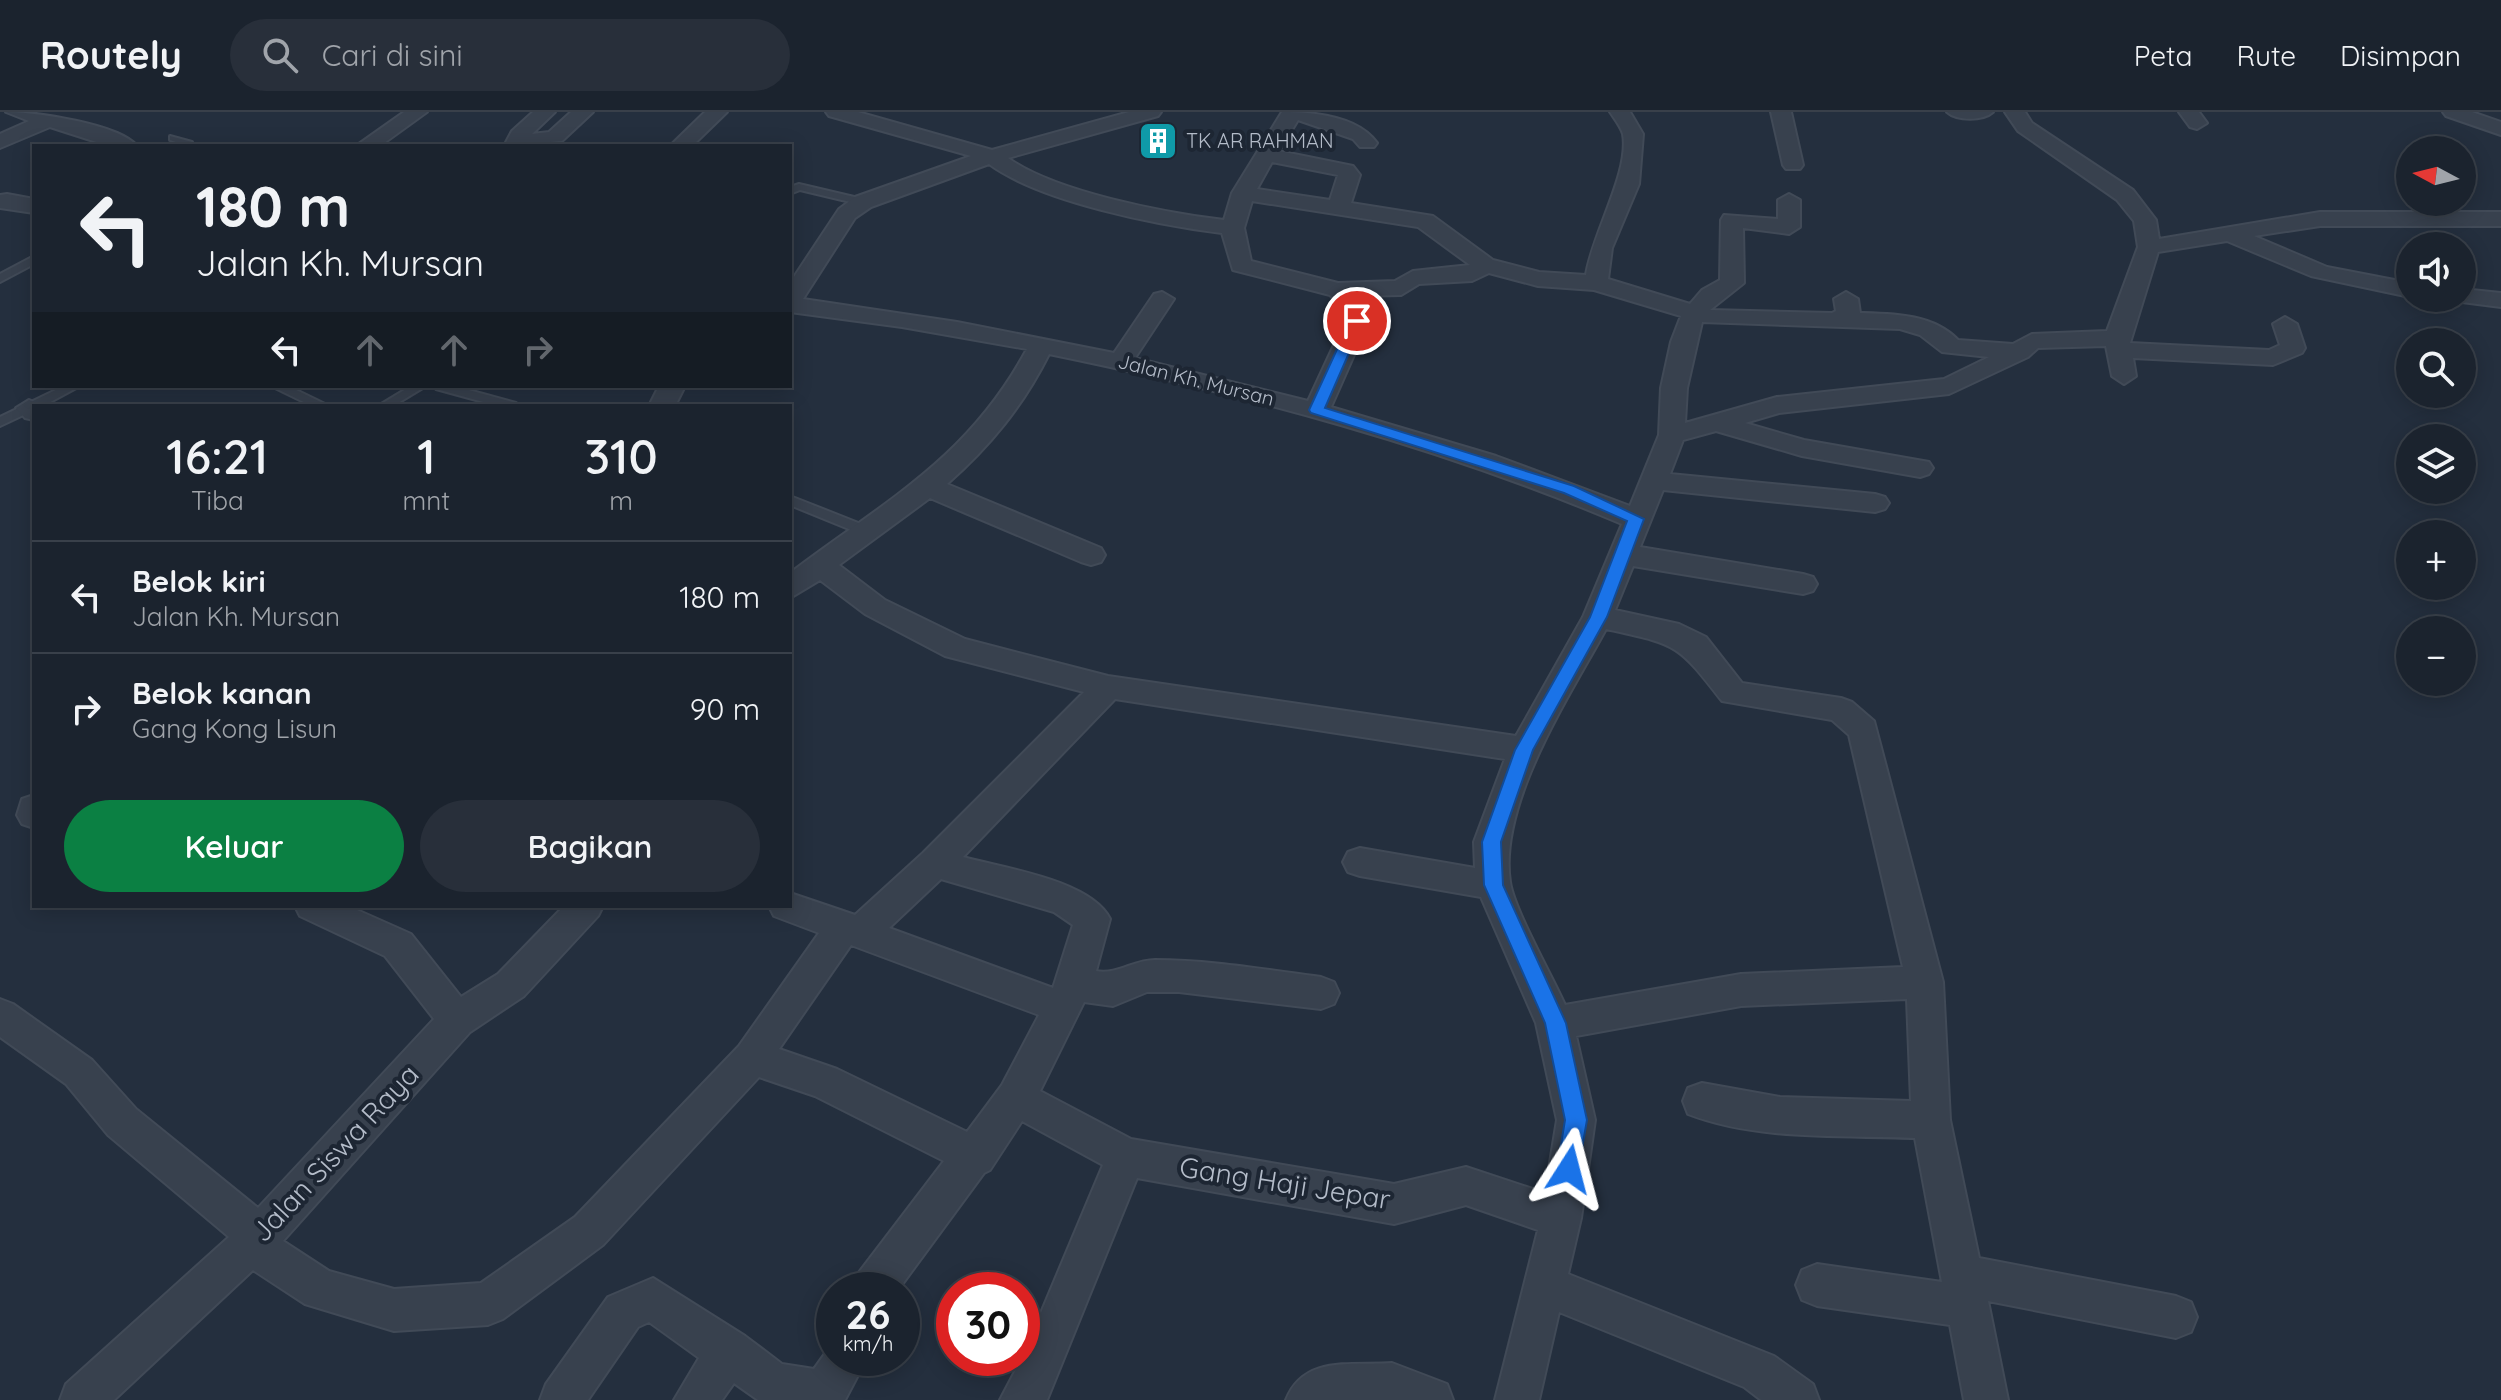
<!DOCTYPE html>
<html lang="id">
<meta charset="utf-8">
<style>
:root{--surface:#1b232e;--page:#282f3a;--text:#f1f3f6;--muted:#a0a4aa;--line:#39404a;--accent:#0b8043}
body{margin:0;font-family:Quicksand,sans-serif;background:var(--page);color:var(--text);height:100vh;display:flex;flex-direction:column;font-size:30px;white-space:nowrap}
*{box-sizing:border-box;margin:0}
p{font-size:26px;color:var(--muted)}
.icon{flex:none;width:44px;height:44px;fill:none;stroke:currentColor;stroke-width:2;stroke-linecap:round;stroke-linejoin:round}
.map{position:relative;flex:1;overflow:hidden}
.sheet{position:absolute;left:32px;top:292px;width:760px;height:504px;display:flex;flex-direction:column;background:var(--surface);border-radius:0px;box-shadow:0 4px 20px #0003,0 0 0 2px var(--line)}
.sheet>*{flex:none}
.guide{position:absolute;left:32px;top:32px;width:760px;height:244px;border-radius:0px;box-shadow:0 4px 20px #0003,0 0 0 2px var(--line);background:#1b232e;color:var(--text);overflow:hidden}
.needle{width:52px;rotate:277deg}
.fabs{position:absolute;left:2396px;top:24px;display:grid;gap:16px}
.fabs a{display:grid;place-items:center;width:80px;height:80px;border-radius:50%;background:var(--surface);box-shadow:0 4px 20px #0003,0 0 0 2px var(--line);font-size:40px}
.speed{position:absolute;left:816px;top:1160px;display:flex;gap:16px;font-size:40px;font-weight:700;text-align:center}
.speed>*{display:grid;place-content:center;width:104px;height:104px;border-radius:50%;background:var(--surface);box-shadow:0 4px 20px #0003,0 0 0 2px var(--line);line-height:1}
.speed small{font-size:20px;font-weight:400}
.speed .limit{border:12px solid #d22;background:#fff;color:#111}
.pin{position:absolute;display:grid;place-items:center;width:68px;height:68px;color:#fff;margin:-34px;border:4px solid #fff;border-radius:50%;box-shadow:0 2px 8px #0007}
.me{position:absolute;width:88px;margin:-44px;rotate:9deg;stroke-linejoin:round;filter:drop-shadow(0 0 6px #0008)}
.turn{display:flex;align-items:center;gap:28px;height:168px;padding:0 32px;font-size:36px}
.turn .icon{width:104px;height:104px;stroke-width:2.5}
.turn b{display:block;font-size:56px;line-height:68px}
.lanes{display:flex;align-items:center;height:76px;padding:0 32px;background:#0003;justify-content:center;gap:40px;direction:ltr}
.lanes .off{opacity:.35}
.eta{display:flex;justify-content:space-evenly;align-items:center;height:136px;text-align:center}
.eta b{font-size:48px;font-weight:600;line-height:56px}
.action{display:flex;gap:16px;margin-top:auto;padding:16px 32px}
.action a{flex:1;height:92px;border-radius:48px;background:var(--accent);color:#fff;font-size:32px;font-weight:600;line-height:92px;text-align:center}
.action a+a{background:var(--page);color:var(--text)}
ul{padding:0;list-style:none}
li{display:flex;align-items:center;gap:24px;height:112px;padding:0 32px;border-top:2px solid var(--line)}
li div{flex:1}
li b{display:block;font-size:30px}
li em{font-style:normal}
header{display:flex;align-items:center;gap:48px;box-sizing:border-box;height:112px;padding:0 40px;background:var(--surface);border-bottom:2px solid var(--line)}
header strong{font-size:38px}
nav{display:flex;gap:44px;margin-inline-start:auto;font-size:28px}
.search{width:560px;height:72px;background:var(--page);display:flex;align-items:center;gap:20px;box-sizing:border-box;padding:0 28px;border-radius:44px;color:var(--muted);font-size:30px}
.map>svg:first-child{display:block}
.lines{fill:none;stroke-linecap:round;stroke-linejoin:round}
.lane-casing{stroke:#414a57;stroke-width:4}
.street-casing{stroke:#414a57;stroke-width:4}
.lane{fill:#38414e;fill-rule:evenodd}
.street{fill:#38414e;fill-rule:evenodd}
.route{fill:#1a73e8;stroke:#114b97;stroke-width:2}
.labels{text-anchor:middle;stroke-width:8;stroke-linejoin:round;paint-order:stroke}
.far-poi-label{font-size:20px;fill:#b4bcc9;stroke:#1d2633;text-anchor:start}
.far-street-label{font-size:20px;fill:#b4bcc9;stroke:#1d2633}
.near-street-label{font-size:28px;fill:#b4bcc9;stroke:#1d2633}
</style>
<header>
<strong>Routely</strong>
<div class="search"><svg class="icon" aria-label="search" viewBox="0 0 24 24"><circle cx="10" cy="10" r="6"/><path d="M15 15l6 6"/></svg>Cari di sini</div>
<nav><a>Peta</a><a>Rute</a><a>Disimpan</a></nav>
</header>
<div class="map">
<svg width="2501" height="1288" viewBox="0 0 2501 1288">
<rect width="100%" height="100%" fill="#242f3e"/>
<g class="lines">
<g class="lane-casing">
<path id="lane" d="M170 24 192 30 188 34H176L179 31 170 28Z
M799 72 867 88 868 90 863 93 800 78 790 82V75Z
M34 144V152L0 170V162Z
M64 274H80L43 294H34V298L0 314V305Z
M271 274H288L329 294H312Z
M411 274H426L393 294H378Z
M434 274H454L516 291 518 294H498L436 277Z
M790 384 871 416 873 419 866 424 861 422 790 393Z"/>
</g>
<g class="street-casing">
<path id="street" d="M6 0C35 0 119 12 137 34H109L50 15 0 36V22L29 9Z
M404 0H427L380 34H356Z
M533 0H555L532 22 549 20 571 0H593L562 29 504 34 512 19Z
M705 0H727L692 34H670Z
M826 0H858L992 38 1129 0H1161L1158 4 1008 46C1055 80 1165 101 1224 108L1232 81 1282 0C1313 0 1358 4 1377 31L1374 35H1360L1353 27 1298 8 1279 39 1353 54 1360 63 1351 91 1433 104 1493 148 1539 160 1586 163C1592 122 1630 60 1623 22 1621 15 1614 6 1610 0H1630L1643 22 1639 72 1612 136 1608 167 1690 192 1702 178 1720 168 1721 108 1724 103 1778 107V88L1789 82 1800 88V115L1789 122 1743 116 1744 171 1710 198 1832 201 1836 199 1834 187 1846 180 1858 187 1860 201C1894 202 1933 202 1958 228L2013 232 2032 222 2107 219 2138 135 2134 109 2117 88 2018 19 2005 0H2025L2032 11 2133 78 2156 108 2159 127 2320 100H2501V114H2320L2254 124 2327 155 2410 171V185L2311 164 2227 129 2158 140 2130 231 2269 238 2280 233 2273 212 2285 205 2297 212 2305 236 2302 241 2273 253 2133 246 2136 264 2124 272 2112 264 2106 234 2038 236 2028 245 1949 282 1779 301 1745 311 1804 328 1929 350 1933 356 1929 362 1920 365 1802 344 1716 319 1683 328 1670 362 1875 382 1885 385 1889 391 1885 397 1875 400 1663 378 1640 435 1803 462 1813 465 1817 472 1813 479 1803 482 1633 454 1615 498 1679 512 1706 525 1742 571 1841 586 1852 590 1874 609 1943 870 1950 1008 1979 1146 2176 1184 2191 1190 2197 1205 2191 1220 2176 1226 1988 1189 2008 1288H1964L1950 1213 1817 1194 1802 1188 1796 1173 1802 1158 1817 1152 1942 1170 1915 1026C1841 1023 1758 1029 1688 1002L1683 989 1688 976 1702 971 1780 985 1911 989 1907 887 1741 894 1576 924 1595 1008 1581 1106 1568 1162 1774 1244 1813 1272 1819 1288H1761L1744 1275 1559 1200 1539 1288H1495L1538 1118 1466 1093 1394 1112 1137 1066 1047 1288H1000L1022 1246 1103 1053 1022 1009 990 1058 984 1061 898 1178H851L857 1163 944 1049 815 984 759 965 603 1133 503 1207 488 1213 394 1219 305 1192 253 1158 114 1288H60L66 1272 229 1125 108 1023 66 972 0 925V887L13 892 92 948 136 997 258 1096 434 907 385 844 300 804 295 794H348L411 822 461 885 498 862 564 794H603L598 804 524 884 470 920 283 1129 329 1159 394 1177 481 1171 575 1105 739 934 819 821 774 804 769 794H790V781L855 803 923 741 1084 580 945 544 865 502 820 468 790 486V461C885 389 968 347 1027 237L902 215 790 200V171L839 97 855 85 971 44 829 4ZM1272 50 1338 63 1330 88 1257 77ZM989 52C1041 90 1158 113 1222 121L1233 158 1330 183 1343 196 1345 209 1308 289 1135 246 1174 187 1162 180 1154 182 1114 241 957 210 803 187 855 106 871 95ZM1252 89 1418 115 1470 153 1413 159 1395 169 1338 171 1251 149 1244 116ZM1489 161 1538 174 1594 178 1681 204 1671 230 1661 276 1659 323 1630 394 1496 344 1331 295 1369 209 1366 194 1358 184 1401 183 1419 172 1472 169ZM1702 210 1900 217 1920 223 1942 240 1989 245 1944 267 1777 285 1685 311 1687 276ZM1049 242C1244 282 1439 334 1622 412L1583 505 1516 624 1108 564 965 527 885 488 839 453 930 386 1081 450 1091 453 1101 450 1105 443 1101 436 947 372C990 334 1023 294 1049 242ZM1606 517C1678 533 1677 531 1722 589L1832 608 1849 623 1903 855 1741 862 1565 893C1552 864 1514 797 1510 770 1498 692 1569 585 1606 517ZM1115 587 1505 647 1474 730 1475 756 1360 736 1348 740 1343 750 1348 760 1360 764 1481 785 1536 911 1557 1008 1545 1081 1466 1055 1394 1072 1131 1027 1040 979 1084 890 1113 894 1147 880H1179L1321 897 1334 892 1339 881 1334 870 1321 865C1266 858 1210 848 1155 848 1133 848 1118 863 1096 859L1110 807C1091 768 1002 756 963 745ZM941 767 1054 800 1073 813 1053 876 889 816ZM851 833 1039 903 1002 973 967 1020 837 957 779 937Z
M1771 0H1791L1803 53 1800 57H1786L1783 53Z
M1947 0H1993C1983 9 1957 9 1947 0Z
M2179 0H2199L2207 11 2197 17 2190 15Z
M2443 0H2472L2501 10V23L2446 4Z
M7 82 34 87V101L0 96V83Z
M2462 177 2501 181V195L2454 189 2452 186H2462Z
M659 274H685L675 294H649Z
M29 288 43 294H34V308L25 306 16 296Z
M34 683V716L22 712 17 703 22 687Z
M653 1166 745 1224 782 1252 814 1257 834 1229V1246H867L845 1288H758L734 1271 722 1288H674L699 1246 649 1210 638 1215 588 1288H540L546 1272 608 1185Z
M1392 1251 1447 1272 1453 1288H1286C1304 1243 1350 1254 1392 1251Z"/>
</g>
<use href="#lane" class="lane"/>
<use href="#street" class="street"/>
</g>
<path class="route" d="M1357 205 1363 209 1325 296 1574 374 1644 407 1607 505 1533 638 1501 730 1503 773 1566 911 1587 1008 1577 1065 1569 1068 1561 1065 1557 1057 1565 1008 1545 911 1484 773 1482 730 1515 638 1590 505 1627 409 1564 381 1311 301 1309 298 1350 209Z"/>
<defs>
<g id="building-square" transform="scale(2)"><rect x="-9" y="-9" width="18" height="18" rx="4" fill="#0f9aa8" stroke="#1d2633"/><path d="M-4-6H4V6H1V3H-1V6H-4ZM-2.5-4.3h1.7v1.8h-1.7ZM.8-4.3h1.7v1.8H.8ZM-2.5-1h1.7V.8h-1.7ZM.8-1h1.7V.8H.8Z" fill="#fff"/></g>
</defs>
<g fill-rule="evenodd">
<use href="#building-square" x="1158" y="29"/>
</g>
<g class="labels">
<g class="far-poi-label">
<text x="1186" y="36">TK AR RAHMAN</text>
</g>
<g class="far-street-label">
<text transform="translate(1196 268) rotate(14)" y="7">Jalan Kh. Mursan</text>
</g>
<g class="near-street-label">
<text transform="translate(335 1041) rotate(-47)" y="10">Jalan Siswa Raya</text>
<text transform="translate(1285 1071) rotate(9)" y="10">Gang Haji Jepar</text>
</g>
</g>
</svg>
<div class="fabs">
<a><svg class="needle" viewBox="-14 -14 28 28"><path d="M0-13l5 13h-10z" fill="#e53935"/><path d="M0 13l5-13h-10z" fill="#a0a4aa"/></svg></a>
<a><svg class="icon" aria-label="sound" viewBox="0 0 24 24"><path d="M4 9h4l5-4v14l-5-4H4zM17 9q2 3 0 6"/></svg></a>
<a><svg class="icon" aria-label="search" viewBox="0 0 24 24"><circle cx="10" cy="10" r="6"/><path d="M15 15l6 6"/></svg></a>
<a><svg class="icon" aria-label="layers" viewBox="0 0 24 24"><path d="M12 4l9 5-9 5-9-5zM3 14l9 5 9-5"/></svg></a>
<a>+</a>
<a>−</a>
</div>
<div class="speed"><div>26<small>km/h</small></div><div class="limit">30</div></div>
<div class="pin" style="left:1357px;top:209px;background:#d93025"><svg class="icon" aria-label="arrive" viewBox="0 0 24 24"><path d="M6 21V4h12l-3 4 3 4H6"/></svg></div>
<svg class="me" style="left:1569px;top:1057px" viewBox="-20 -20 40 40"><path d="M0-17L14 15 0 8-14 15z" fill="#1a73e8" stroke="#fff" stroke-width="4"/></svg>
<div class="guide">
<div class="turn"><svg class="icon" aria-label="left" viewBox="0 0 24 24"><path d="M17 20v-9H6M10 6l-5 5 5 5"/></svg><div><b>180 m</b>Jalan Kh. Mursan</div></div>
<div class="lanes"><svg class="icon" aria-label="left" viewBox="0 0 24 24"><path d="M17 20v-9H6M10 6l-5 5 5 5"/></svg><svg class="icon off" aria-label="ahead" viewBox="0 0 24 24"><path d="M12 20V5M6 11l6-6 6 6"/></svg><svg class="icon off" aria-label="ahead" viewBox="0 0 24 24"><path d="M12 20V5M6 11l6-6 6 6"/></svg><svg class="icon off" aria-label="right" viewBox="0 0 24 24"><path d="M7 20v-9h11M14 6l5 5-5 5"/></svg></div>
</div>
<section class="sheet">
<div class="eta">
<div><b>16:21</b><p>Tiba</p></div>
<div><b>1</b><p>mnt</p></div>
<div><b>310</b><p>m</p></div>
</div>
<ul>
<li><svg class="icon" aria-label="left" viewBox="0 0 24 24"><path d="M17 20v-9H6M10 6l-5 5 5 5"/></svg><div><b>Belok kiri</b><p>Jalan Kh. Mursan</p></div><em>180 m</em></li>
<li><svg class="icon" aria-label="right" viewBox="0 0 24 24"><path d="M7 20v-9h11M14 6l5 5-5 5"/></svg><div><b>Belok kanan</b><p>Gang Kong Lisun</p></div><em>90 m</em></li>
</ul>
<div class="action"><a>Keluar</a><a>Bagikan</a></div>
</section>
</div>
